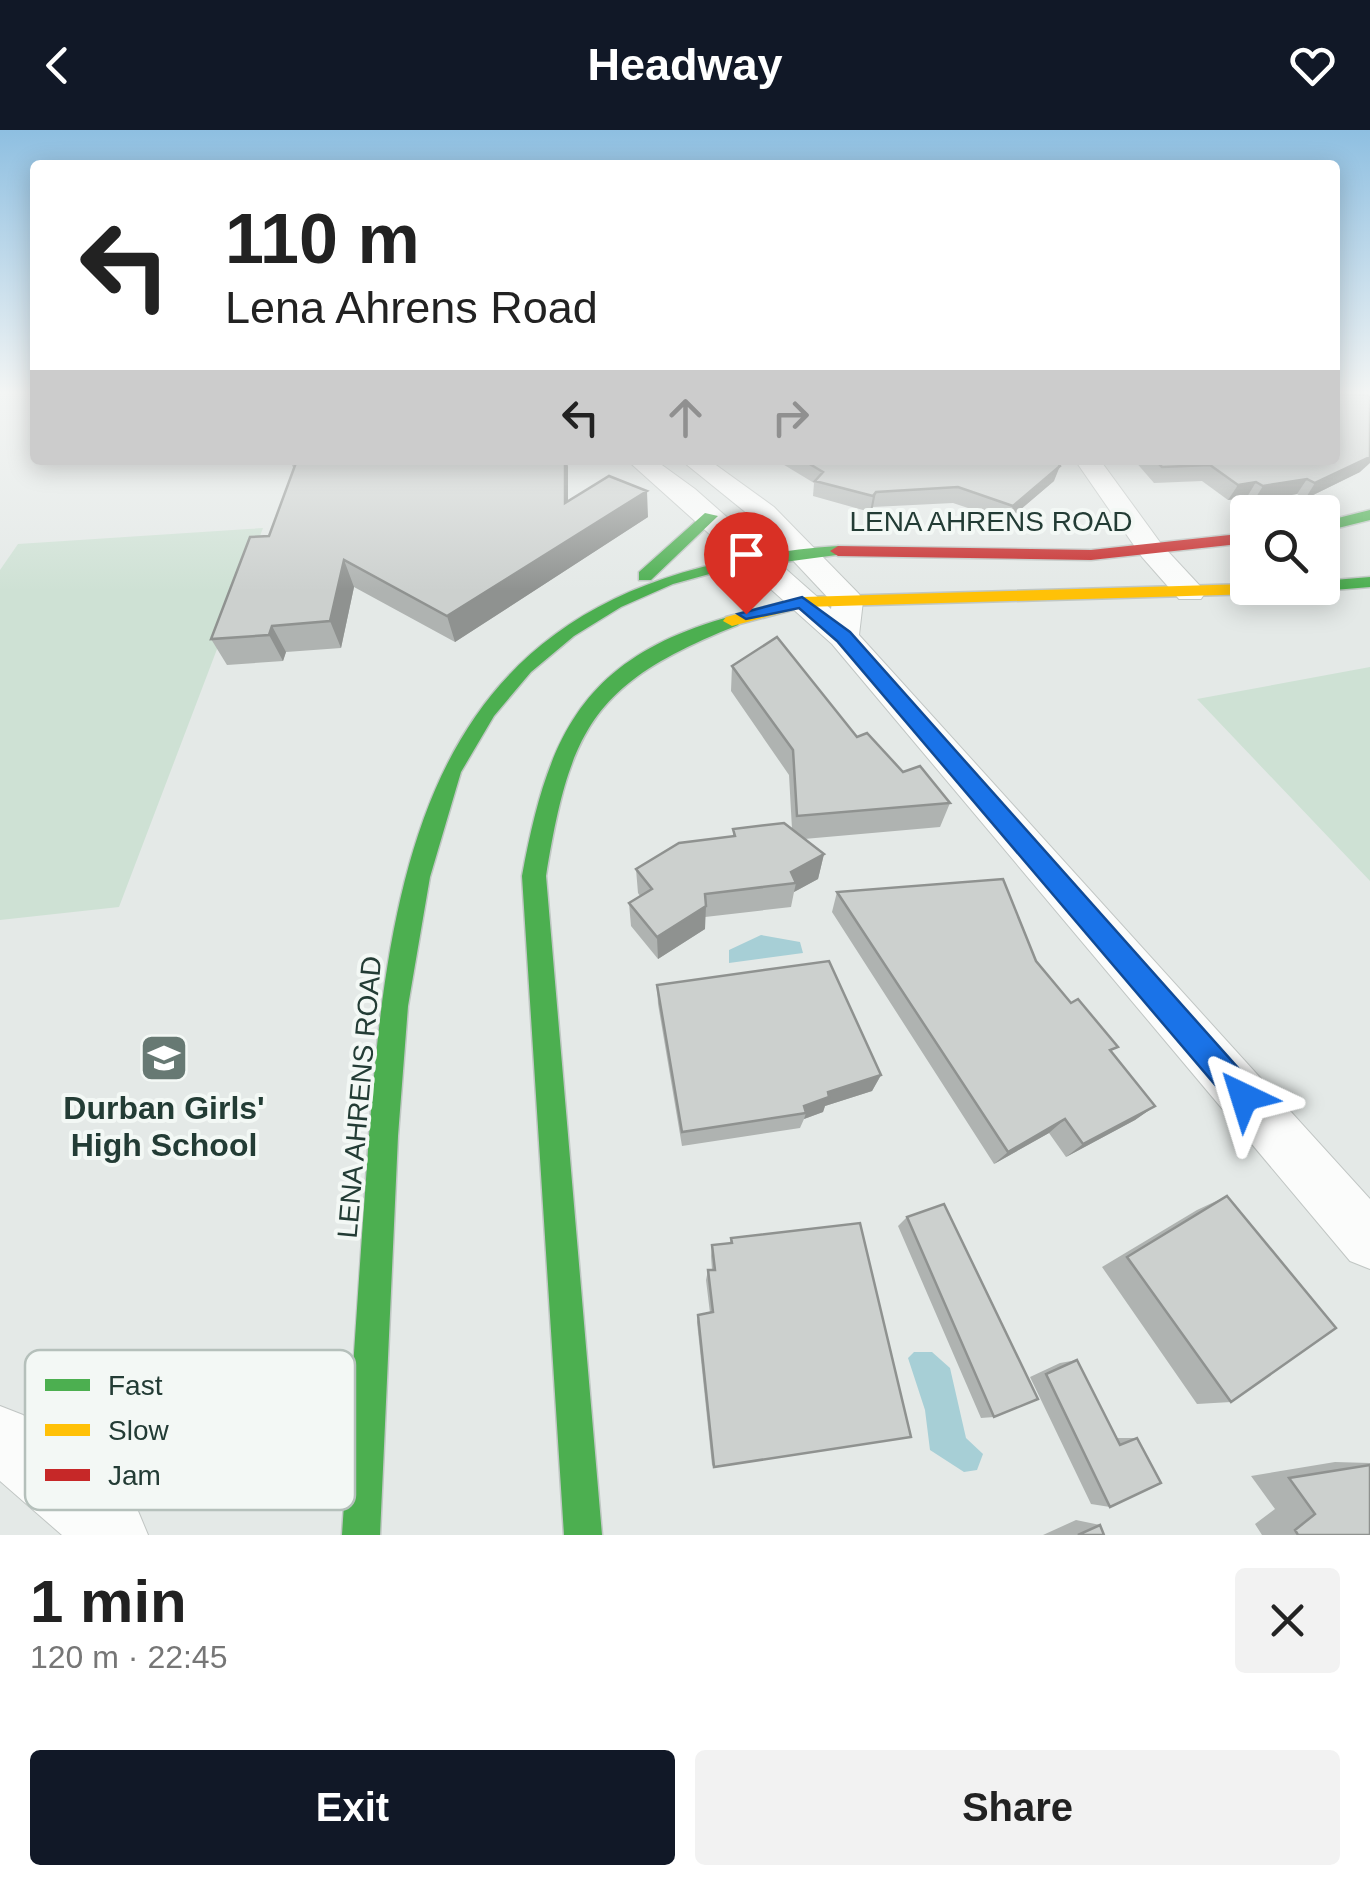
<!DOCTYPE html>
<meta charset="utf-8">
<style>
:root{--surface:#fff;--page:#f2f2f2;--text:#222;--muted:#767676;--accent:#111827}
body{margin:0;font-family:Arial,sans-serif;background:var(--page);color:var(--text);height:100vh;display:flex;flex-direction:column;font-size:38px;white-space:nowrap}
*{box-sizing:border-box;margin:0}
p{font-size:32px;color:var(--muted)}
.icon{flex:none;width:55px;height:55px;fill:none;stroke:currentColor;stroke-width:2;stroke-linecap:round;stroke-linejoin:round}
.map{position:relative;height:1405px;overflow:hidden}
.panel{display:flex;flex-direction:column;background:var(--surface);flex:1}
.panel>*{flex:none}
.banner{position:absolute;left:30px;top:30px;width:1310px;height:305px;border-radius:10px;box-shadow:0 5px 25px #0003;background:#fff;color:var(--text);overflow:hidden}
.buttons{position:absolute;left:1230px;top:365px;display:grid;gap:20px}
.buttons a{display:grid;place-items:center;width:110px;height:110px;border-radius:10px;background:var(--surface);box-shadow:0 5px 25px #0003;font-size:50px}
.pin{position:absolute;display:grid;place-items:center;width:85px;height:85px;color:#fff;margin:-102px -42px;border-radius:50% 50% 50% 0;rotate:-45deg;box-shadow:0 0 10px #0007}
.pin .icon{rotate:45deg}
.me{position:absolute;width:110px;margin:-55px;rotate:319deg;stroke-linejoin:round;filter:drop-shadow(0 0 8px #0008)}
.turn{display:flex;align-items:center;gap:35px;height:210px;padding:0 30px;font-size:45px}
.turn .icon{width:130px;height:130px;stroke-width:2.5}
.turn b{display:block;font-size:70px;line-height:85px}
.lanes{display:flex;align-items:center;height:95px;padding:0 30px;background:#0003;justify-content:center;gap:50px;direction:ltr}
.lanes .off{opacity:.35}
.round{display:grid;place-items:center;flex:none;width:105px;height:105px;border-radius:10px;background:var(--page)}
.headline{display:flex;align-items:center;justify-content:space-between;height:170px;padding:0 30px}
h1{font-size:60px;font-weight:700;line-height:75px}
.cta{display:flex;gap:20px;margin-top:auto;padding:20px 30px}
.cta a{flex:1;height:115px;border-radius:10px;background:var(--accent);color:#fff;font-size:40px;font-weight:700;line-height:115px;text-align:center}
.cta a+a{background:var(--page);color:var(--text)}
header{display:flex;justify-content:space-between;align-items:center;height:130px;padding:0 30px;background:var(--accent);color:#fff;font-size:45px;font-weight:700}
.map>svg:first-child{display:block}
.green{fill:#cee1d4}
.water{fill:#a7cfd6}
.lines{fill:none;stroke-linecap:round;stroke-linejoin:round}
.street-casing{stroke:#c1c6c4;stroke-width:2}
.fast-casing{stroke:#c0c7c4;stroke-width:3}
.slow-casing{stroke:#c0c7c4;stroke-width:3}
.jam-casing{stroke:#c0c7c4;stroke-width:3}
.street{fill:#fbfcfb;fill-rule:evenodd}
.fast{fill:#4caf50;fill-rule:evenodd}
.slow{fill:#ffc107;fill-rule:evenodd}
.jam{fill:#c62828;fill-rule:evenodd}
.wall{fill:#afb3b1}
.shaded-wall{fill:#8f9290}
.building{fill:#ccd0ce;stroke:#8f9290;stroke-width:2.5}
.route{fill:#1a73e8;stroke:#114b97;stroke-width:2.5}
.labels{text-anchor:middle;stroke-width:8;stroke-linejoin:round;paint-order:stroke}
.street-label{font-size:28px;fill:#233c35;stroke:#f3f8f5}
.near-poi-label{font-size:32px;font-weight:bold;fill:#233c35;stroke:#f3f8f5}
.key{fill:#f3f8f5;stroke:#b5c0bb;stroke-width:2.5}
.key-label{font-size:28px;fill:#233c35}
</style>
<header><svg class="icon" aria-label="back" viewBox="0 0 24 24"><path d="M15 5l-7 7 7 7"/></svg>Headway<svg class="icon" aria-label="heart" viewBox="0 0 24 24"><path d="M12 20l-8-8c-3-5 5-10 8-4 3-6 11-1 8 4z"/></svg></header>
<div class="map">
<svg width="1370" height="1405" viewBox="0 0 1370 1405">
<rect width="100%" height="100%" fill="#e4e9e7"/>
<path class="green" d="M263 398 119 777 0 790V440L18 414Z
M1370 537V751L1197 569Z"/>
<path class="water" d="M761 805 800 812 803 823 729 833V820Z
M914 1222H932L950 1238 966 1308 983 1324 977 1340 964 1342 930 1320 925 1280 908 1228Z"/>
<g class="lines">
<g class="street-casing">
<path id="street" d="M627 330H655L695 359 831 479 832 472 754 389 681 330H709L774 377 859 464 863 471 859 505 1370 1069V1139L1350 1131 832 514Z
M1075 330H1100L1162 415 1201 457 1205 463 1201 469H1179L1142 427Z
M0 1276 23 1285 138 1381 148 1405H62L0 1351Z"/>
</g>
<g class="fast-casing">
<path id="fast" d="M1370 380V390L1322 402V392Z
M705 383 718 386 651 450H639V442Z
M838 416 846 421 844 424 724 440 673 454 621 477 574 506 531 542 494 586 461 642 430 747 408 876 398 1006 380 1405H342C350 1282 358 1159 367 1035 390 692 440 444 838 416Z
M1370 447V457L1322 461 1315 458H1322V451Z
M732 486 741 491 738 495C595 552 570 596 546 746L602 1405H564L522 746C548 604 583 527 732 486Z"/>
</g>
<g class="slow-casing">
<path id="slow" d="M1248 454V458H1301L1293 463 804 477 732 496 723 491 726 487 803 467Z"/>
</g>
<g class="jam-casing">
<path id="jam" d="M1248 403V413L1091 430 838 426 830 421 838 416 1091 420Z"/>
</g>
<use href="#street" class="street"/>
<use href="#fast" class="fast"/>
<use href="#slow" class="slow"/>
<use href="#jam" class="jam"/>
</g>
<path class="wall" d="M290 330H567L568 371 648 387 455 512 354 457 341 518 286 522 283 531 227 535 211 509 269 406 294 340Z
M776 330H1056L1054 351 1007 391 953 373 873 377 870 382 813 366 814 353Z
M1134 330H1335L1360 342 1305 369 1297 364 1253 372 1247 367 1228 370 1202 351 1154 353Z
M732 536 857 607 903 642 950 673 940 697 804 709 824 724 818 749 794 762 791 777 705 787V799L658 829 631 796 629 773 640 766 638 763 636 739 733 707V699H792L789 645 731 561Z
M837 762 1036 831 1155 976 1135 990 1066 1027 1049 1003 994 1034 832 782Z
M657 855 881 945 872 961 825 976 823 982 804 989 800 998 682 1016 658 874Z
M1227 1066 1231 1272 1197 1274 1102 1137 1197 1080Z
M907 1087 994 1287 981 1288 898 1096Z
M860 1093 714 1337 712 1335 697 1192 698 1185 710 1183 706 1150 708 1140H712L711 1126 712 1115 730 1113 731 1108Z
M1077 1230 1116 1308H1137L1110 1377 1091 1374 1030 1247 1060 1233Z
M1335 1332 1370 1333V1405H1262L1255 1394 1275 1379 1251 1346Z
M1076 1390 1100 1395 1104 1405H1043Z"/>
<path class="shaded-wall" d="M1370 327V333L1360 342 1305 369 1315 353Z
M565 330H567L568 337V399L565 373Z
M1060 336 1054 351 1007 391 1013 376Z
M1307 349 1297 364 1253 372 1263 356Z
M1256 352 1247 367 1228 370 1238 355Z
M647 361 648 387 455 512 447 486Z
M876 362 873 377 870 382 873 366Z
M344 430 354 457 341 518 330 491Z
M272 496 286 522 283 531 269 505Z
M824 724 818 749 794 762 796 753 791 742Z
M706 776 705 799 658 829 657 807Z
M881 945 872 961 825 976 823 982 804 989 806 983 804 976 828 962Z
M1155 976 1135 990 1066 1027 1083 1014Z
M1065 989 1049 1003 994 1034 1008 1022Z"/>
<path class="building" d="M1335 264 1370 265V327L1315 353 1307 349 1263 356 1256 352 1238 355 1210 335 1162 337 1155 330H1335Z
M297 330H565V373L609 346 647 361 447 486 344 430 330 491 272 496 269 505 211 509 250 407 269 406Z
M803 330H1056L1060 336 1013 376 958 357 876 362 873 366 815 351 823 342Z
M777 507 857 607 867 603 903 642 920 636 950 673 797 686 793 620 732 536Z
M784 693 824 724 791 742 796 753 705 764 706 776 657 807 629 773 652 759 636 739 679 713 735 706 733 699Z
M1003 749 1036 831 1071 873 1078 869 1118 917 1110 920 1155 976 1083 1014 1065 989 1008 1022 837 762Z
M829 831 881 945 828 962 829 967 804 976 806 983 682 1002 657 855Z
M1227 1066 1336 1198 1231 1272 1127 1127Z
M944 1074 1038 1269 994 1287 907 1087Z
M860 1093 911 1307 714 1337 698 1185 713 1182 708 1140H715L712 1115 732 1113 731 1108Z
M1077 1230 1120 1315 1137 1308 1161 1353 1110 1377 1046 1244Z
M1370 1335V1405H1298L1295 1400 1315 1384 1289 1348Z
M1100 1395 1104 1405H1078Z"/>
<linearGradient id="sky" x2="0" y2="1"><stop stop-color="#8ebfe1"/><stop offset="0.57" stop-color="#f3f5f4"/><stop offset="1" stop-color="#f3f5f4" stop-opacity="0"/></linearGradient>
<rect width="1370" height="461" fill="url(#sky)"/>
<path class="route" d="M802 467 850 502 1255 957 1259 967 1255 977 1244 981 1234 977 837 511 799 478 746 489 738 484Z"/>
<defs>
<g id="university-square" transform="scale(2.5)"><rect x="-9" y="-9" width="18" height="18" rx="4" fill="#677973" stroke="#f3f8f5"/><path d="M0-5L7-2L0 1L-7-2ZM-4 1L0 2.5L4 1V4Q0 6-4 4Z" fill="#fff"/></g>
</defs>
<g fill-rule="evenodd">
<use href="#university-square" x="164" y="928"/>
</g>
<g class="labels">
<g class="street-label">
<text x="991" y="401">LENA AHRENS ROAD</text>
<text transform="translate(359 967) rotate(-85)" y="10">LENA AHRENS ROAD</text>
</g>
<g class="near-poi-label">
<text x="164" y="989">Durban Girls'<tspan x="164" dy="37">High School</tspan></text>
</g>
</g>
<rect x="25" y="1220" width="330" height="160" rx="15" class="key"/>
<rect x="45" y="1249" width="45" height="12" fill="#4caf50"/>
<rect x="45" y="1294" width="45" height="12" fill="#ffc107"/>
<rect x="45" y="1339" width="45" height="12" fill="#c62828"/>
<g class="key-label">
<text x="108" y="1265">Fast</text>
<text x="108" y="1310">Slow</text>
<text x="108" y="1355">Jam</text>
</g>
</svg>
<div class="buttons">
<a><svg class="icon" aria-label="search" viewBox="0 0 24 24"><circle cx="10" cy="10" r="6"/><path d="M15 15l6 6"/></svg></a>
</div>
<div class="pin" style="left:746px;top:484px;background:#d93025"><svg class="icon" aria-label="arrive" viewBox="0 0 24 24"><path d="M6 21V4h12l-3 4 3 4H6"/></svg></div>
<svg class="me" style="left:1244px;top:967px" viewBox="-20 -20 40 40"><path d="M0-17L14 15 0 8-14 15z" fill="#1a73e8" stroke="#fff" stroke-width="4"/></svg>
<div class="banner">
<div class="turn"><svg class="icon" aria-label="left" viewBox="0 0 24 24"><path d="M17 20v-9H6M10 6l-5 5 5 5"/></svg><div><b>110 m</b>Lena Ahrens Road</div></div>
<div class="lanes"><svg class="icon" aria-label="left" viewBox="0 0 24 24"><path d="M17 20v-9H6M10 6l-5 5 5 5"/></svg><svg class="icon off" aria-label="ahead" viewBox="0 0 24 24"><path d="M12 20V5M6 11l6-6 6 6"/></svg><svg class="icon off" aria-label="right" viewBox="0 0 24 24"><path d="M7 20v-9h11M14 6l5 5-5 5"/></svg></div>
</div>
</div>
<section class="panel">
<div class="headline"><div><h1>1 min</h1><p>120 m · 22:45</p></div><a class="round"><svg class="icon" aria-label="close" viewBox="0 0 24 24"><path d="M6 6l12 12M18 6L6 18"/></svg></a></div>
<div class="cta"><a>Exit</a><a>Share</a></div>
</section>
